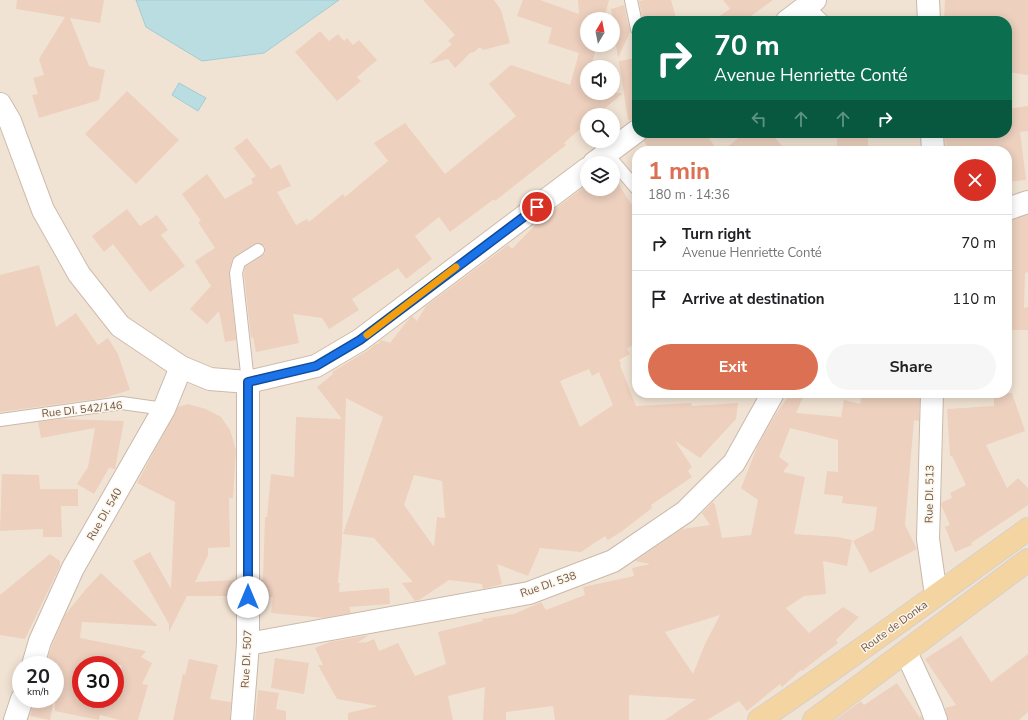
<!DOCTYPE html>
<meta charset="utf-8">
<style>
:root{--surface:#fff;--page:#f6f6f6;--text:#202124;--muted:#757577;--line:#e0e0e0;--accent:#db7052}
body{margin:0;font-family:"Nunito Sans",sans-serif;background:var(--page);color:var(--text);height:100vh;display:flex;flex-direction:column;font-size:15px;white-space:nowrap}
*{box-sizing:border-box;margin:0}
p{font-size:13px;color:var(--muted)}
.icon{flex:none;width:22px;height:22px;fill:none;stroke:currentColor;stroke-width:2;stroke-linecap:round;stroke-linejoin:round}
.map{position:relative;flex:1;overflow:hidden}
.drawer{position:absolute;left:632px;top:146px;width:380px;height:252px;display:flex;flex-direction:column;background:var(--surface);border-radius:16px;box-shadow:0 2px 10px #0003}
.drawer>*{flex:none}
.top-card{position:absolute;left:632px;top:16px;width:380px;height:122px;border-radius:16px;box-shadow:0 2px 10px #0003;background:#0b6e4f;color:#fff;overflow:hidden}
.needle{width:26px;rotate:10deg}
.tools{position:absolute;left:580px;top:12px;display:grid;gap:8px}
.tools a{display:grid;place-items:center;width:40px;height:40px;border-radius:50%;background:var(--surface);box-shadow:0 2px 10px #0003;font-size:20px}
.speed{position:absolute;left:12px;top:656px;display:flex;gap:8px;font-size:20px;font-weight:700;text-align:center}
.speed>*{display:grid;place-content:center;width:52px;height:52px;border-radius:50%;background:var(--surface);box-shadow:0 2px 10px #0003;line-height:1}
.speed small{font-size:10px;font-weight:400}
.speed .limit{border:6px solid #d22;background:#fff;color:#111}
.pin{position:absolute;display:grid;place-items:center;width:34px;height:34px;color:#fff;margin:-17px;border:2px solid #fff;border-radius:50%;box-shadow:0 1px 4px #0007}
.me{position:absolute;width:44px;margin:-22px;rotate:0deg;stroke-linejoin:round;filter:drop-shadow(0 0 3px #0008)}
.turn{display:flex;align-items:center;gap:14px;height:84px;padding:0 16px;font-size:18px}
.turn .icon{width:52px;height:52px;stroke-width:2.5}
.turn b{display:block;font-size:28px;line-height:34px}
.lanes{display:flex;align-items:center;height:38px;padding:0 16px;background:#0003;justify-content:center;gap:20px;direction:ltr}
.lanes .off{opacity:.35}
.round{display:grid;place-items:center;flex:none;width:42px;height:42px;border-radius:21px;background:var(--page)}
.head{display:flex;align-items:center;justify-content:space-between;height:68px;padding:0 16px}
h1{font-size:24px;font-weight:700;line-height:30px;color:var(--accent)}
.primary-button{display:flex;gap:8px;margin-top:auto;padding:8px 16px}
.primary-button a{flex:1;height:46px;border-radius:24px;background:var(--accent);color:#fff;font-size:16px;font-weight:700;line-height:46px;text-align:center}
.primary-button a+a{background:var(--page);color:var(--text)}
ul{padding:0;list-style:none}
li{display:flex;align-items:center;gap:12px;height:56px;padding:0 16px;border-top:1px solid var(--line)}
li div{flex:1}
li b{display:block;font-size:15px}
li em{font-style:normal}
.map>svg:first-child{display:block}
.residential{fill:#f1e3d3;fill-rule:evenodd}
.water{fill:#badde2;stroke:#a1ccd3}
.building{fill:#edd0be;fill-rule:evenodd}
.lines{fill:none;stroke-linecap:round;stroke-linejoin:round}
.lane-casing{stroke:#cab9ab;stroke-width:14}
.street-casing{stroke:#cab9ab;stroke-width:24}
.secondary-casing{stroke:#cfbbac;stroke-width:24}
.primary-casing{stroke:#d7d0cd;stroke-width:24}
.lane{stroke:#fff;stroke-width:12}
.street{stroke:#fff;stroke-width:22}
.secondary{stroke:#fff;stroke-width:22}
.primary{stroke:#f4d5a1;stroke-width:22}
.route-casing{stroke:#114b97;stroke-width:10}
.route{stroke:#1a73e8;stroke-width:7}
.slow{stroke:#f59e0b;stroke-width:7}
.labels{text-anchor:middle;stroke-width:3;stroke-linejoin:round;paint-order:stroke}
.street-label{font-size:11px;fill:#70584c;stroke:#fdf6ea}
</style>
<div class="map">
<svg width="1028" height="720" viewBox="0 0 1028 720">
<rect width="100%" height="100%" fill="#faf1e4"/>
<path class="residential" d="M0 0H1028V720H0ZM587 19H613V45H587ZM637 21H1007V133H637ZM587 67H613V93H587ZM587 115H613V141H587ZM637 151H1007V393H637ZM587 163H613V189H587ZM21 665H55V699H21ZM81 665H115V699H81Z"/>
<path class="water" d="M136 0H339L264 53 202 61 146 27Z
M179 83 206 98 198 111 172 95Z"/>
<path class="building" d="M17 0H104L100 23 70 18 89 66 105 70 99 100 39 118 32 95 38 94 33 78 44 75 39 59 65 17 16 9Z
M423 0H494L501 10 510 43 483 50 480 47 474 52 470 53 455 68 448 59 429 64 452 44 448 41 455 35Z
M523 0H540L579 14 578 0H609L604 19H587V45H597L591 67H587V84L584 93H623L597 115H587V123L564 143 566 145 495 201 494 199 450 232 439 217 415 236 432 259 406 279 398 268 352 299 359 310 329 329 322 318 293 314 299 343 256 352 253 337 251 338 244 274 245 267 262 256 265 253V246L258 243 254 244 235 256 232 260 229 271 236 340 225 342 219 311 207 324 190 309 211 286 195 261 215 248 198 222 201 221 182 194 207 174 225 199 253 183 251 179 256 176 234 148 247 138 271 169 280 164 291 186 277 192 296 225 307 219 309 222 343 194 345 197 388 161 374 143 405 123 445 174 516 116 489 84 511 65 570 85 579 53 548 43 552 28 517 16Z
M644 0H671L677 21H643L639 1Z
M723 0H773L744 21H712L730 9Z
M945 0H1028V75L1007 72V21H944Z
M624 5 630 32 618 58 611 9Z
M320 31 329 41 338 34 344 41 347 38 353 45 359 40 377 60 357 77 361 81 337 101 295 52Z
M636 58 637 67V119L628 120 619 61Z
M127 91 179 140 136 184 85 134Z
M1028 106V131L1020 132 1026 180 1007 182V151H946L945 133H1007V109Z
M652 133H705L718 151H650L644 141Z
M745 133H771L786 151H722Z
M837 133H868V151H837Z
M613 175 631 204 637 199V342L627 349 630 354 619 360 621 364 620 365 636 406 691 403 692 406 738 403 736 419 700 458 675 441 692 467 688 471 692 477 651 505 652 508 621 532 608 540 605 536 581 552 540 548 528 576 497 564 502 584 483 589 482 584 449 580 419 600 415 601 402 583 413 582 374 538 343 534 383 417 346 398 342 541 338 583H340L339 592 389 588 390 604 349 607 351 613 324 618 271 613 273 597 264 598V596H260V580H263L265 517H267L271 474 294 477 296 417 342 419 317 387 333 374 332 372 367 351 376 344H378L381 340 390 343 408 320 412 316 417 321 426 306 508 245 512 249 539 221 587 185V189H613ZM589 369 592 376 599 372 613 405 580 427 560 381ZM414 475 442 481 445 518 437 517 434 547 404 505Z
M127 209 140 226 157 215 168 230 161 235 185 266 150 292 113 244 104 252 92 236Z
M1028 215V272L1025 273 1024 308 1028 307V330H1007V221Z
M39 265 56 327 76 313 98 345 108 338 118 354 130 390 104 398 0 412V275Z
M791 393H805L796 413 841 417 844 400 860 404 862 393H920L919 421 914 420 905 525 917 549 870 573 853 541 874 530 877 507 842 503 843 496 824 494 827 471 838 472V440L790 428 779 457 789 464 783 472 805 477 794 534 838 537 852 540 847 566 823 561 826 594 804 596 786 608 809 633 843 607 859 617 836 640 838 643 802 671 801 670 782 687 780 684 747 711 739 701 707 720H665L696 699 629 695V720H555L553 706 506 712V720H483L485 687 448 696 453 720H348V713L378 706 337 699 318 665H323L315 648 330 642 369 635 357 643 365 642V643L374 639 379 651 398 643 415 676 446 664 438 632 483 621 482 619 513 614 512 615 541 602 546 610 585 595 583 587 634 576 632 568 650 564 635 561 682 529 710 525 702 513 713 502 715 505 722 538 751 535 758 500 741 488 758 445 777 412ZM720 615 705 644 693 674 665 632Z
M994 393H1012L1025 431 986 445 1007 488 1018 478 1028 488V505L971 543 972 545 955 552 945 527 950 525 941 505 942 502 952 498 950 493 966 485 952 456H950L947 409 994 406Z
M188 404 206 409 221 417 230 430 236 450 233 498H229L230 547 208 548V555L195 582 236 580V596H187L169 632V624L133 561 150 552 171 589 175 502 137 483 178 407Z
M60 419 124 421 115 469 109 468 94 494 77 484 88 467 95 428 41 438 38 422Z
M2 474 39 475 40 489H78V506H61L62 537H43V529L0 531Z
M50 554 60 561V566L25 639 0 635V595Z
M101 573 158 626 82 622 80 638 146 651 141 657 152 663 142 684 148 685 138 720H120L100 715 99 720 55 711V665H46L52 645 65 615 86 589ZM81 665H122L115 691V699H81Z
M961 636 991 682 1028 654V712L1019 720H948L945 708 956 705 925 659Z
M275 658 309 663 304 694 271 688Z
M189 659 218 665 210 699 231 702 230 720H173L183 674 185 675Z
M897 683 920 718V716H921L923 720H835L861 701 864 705Z
M258 690 279 693 276 709 286 711V720H255Z
M34 699H54L50 720 30 716Z"/>
<g class="lines">
<g class="lane-casing">
<path id="lane" d="M631 0 637 29
M807 6 823 21
M607 154 637 189
M248 382 236 273 239 262 258 250
M0 420 122 403 164 409"/>
</g>
<g class="street-casing">
<path id="street" d="M928 0 929 21
M932 133 933 151
M1007 209 1028 202
M932 393 928 539 936 595
M248 644 529 593 613 561 685 512 734 463 773 393
M906 652 931 706 936 720
M33 665 40 641 73 568 164 409 181 367
M15 720 22 699
M242 720 248 644V382"/>
</g>
<g class="secondary-casing">
<path id="secondary" d="M787 21 815 0
M0 104 10 121 43 210 79 274 120 326 181 367 210 379 248 382 316 366 360 340 587 169
M594 163 637 131"/>
</g>
<g class="primary-casing">
<path id="primary" d="M759 720C850 659 939 593 1028 529
M814 720 1028 560"/>
</g>
<use href="#lane" class="lane"/>
<use href="#street" class="street"/>
<use href="#secondary" class="secondary"/>
<use href="#primary" class="primary"/>
</g>
<g class="lines">
<g class="route-casing">
<path id="route" d="M248 597V382L316 366 360 340 537 207"/>
</g>
<use href="#route" class="route"/>
<path class="slow" d="M367 335 456 267"/>
</g>
<g class="labels">
<g class="street-label">
<text transform="translate(82 409) rotate(-6)" y="4">Rue DI. 542/146</text>
<text transform="translate(929 494) rotate(-89)" y="4">Rue DI. 513</text>
<text transform="translate(104 514) rotate(-60)" y="4">Rue DI. 540</text>
<text transform="translate(548 584) rotate(-19)" y="4">Rue DI. 538</text>
<text transform="translate(894 626) rotate(-36)" y="4">Route de Donka</text>
<text transform="translate(246 659) rotate(-87)" y="4">Rue DI. 507</text>
</g>
</g>
</svg>
<div class="tools">
<a><svg class="needle" viewBox="-14 -14 28 28"><path d="M0-13l5 13h-10z" fill="#e53935"/><path d="M0 13l5-13h-10z" fill="#757577"/></svg></a>
<a><svg class="icon" aria-label="sound" viewBox="0 0 24 24"><path d="M4 9h4l5-4v14l-5-4H4zM17 9q2 3 0 6"/></svg></a>
<a><svg class="icon" aria-label="search" viewBox="0 0 24 24"><circle cx="10" cy="10" r="6"/><path d="M15 15l6 6"/></svg></a>
<a><svg class="icon" aria-label="layers" viewBox="0 0 24 24"><path d="M12 4l9 5-9 5-9-5zM3 14l9 5 9-5"/></svg></a>
</div>
<div class="speed"><div>20<small>km/h</small></div><div class="limit">30</div></div>
<div class="pin" style="left:537px;top:207px;background:#d93025"><svg class="icon" aria-label="arrive" viewBox="0 0 24 24"><path d="M6 21V4h12l-3 4 3 4H6"/></svg></div>
<svg class="me" style="left:248px;top:597px" viewBox="-20 -20 40 40"><circle r="19" fill="#fff"/><path d="M0-13L10 11 0 6-10 11z" fill="#1a73e8"/></svg>
<div class="top-card">
<div class="turn"><svg class="icon" aria-label="right" viewBox="0 0 24 24"><path d="M7 20v-9h11M14 6l5 5-5 5"/></svg><div><b>70 m</b>Avenue Henriette Conté</div></div>
<div class="lanes"><svg class="icon off" aria-label="left" viewBox="0 0 24 24"><path d="M17 20v-9H6M10 6l-5 5 5 5"/></svg><svg class="icon off" aria-label="ahead" viewBox="0 0 24 24"><path d="M12 20V5M6 11l6-6 6 6"/></svg><svg class="icon off" aria-label="ahead" viewBox="0 0 24 24"><path d="M12 20V5M6 11l6-6 6 6"/></svg><svg class="icon" aria-label="right" viewBox="0 0 24 24"><path d="M7 20v-9h11M14 6l5 5-5 5"/></svg></div>
</div>
<section class="drawer">
<div class="head"><div><h1>1 min</h1><p>180 m · 14:36</p></div><a class="round" style="background:#d93025;color:#fff"><svg class="icon" aria-label="close" viewBox="0 0 24 24"><path d="M6 6l12 12M18 6L6 18"/></svg></a></div>
<ul>
<li><svg class="icon" aria-label="right" viewBox="0 0 24 24"><path d="M7 20v-9h11M14 6l5 5-5 5"/></svg><div><b>Turn right</b><p>Avenue Henriette Conté</p></div><em>70 m</em></li>
<li><svg class="icon" aria-label="arrive" viewBox="0 0 24 24"><path d="M6 21V4h12l-3 4 3 4H6"/></svg><div><b>Arrive at destination</b></div><em>110 m</em></li>
</ul>
<div class="primary-button"><a>Exit</a><a>Share</a></div>
</section>
</div>
